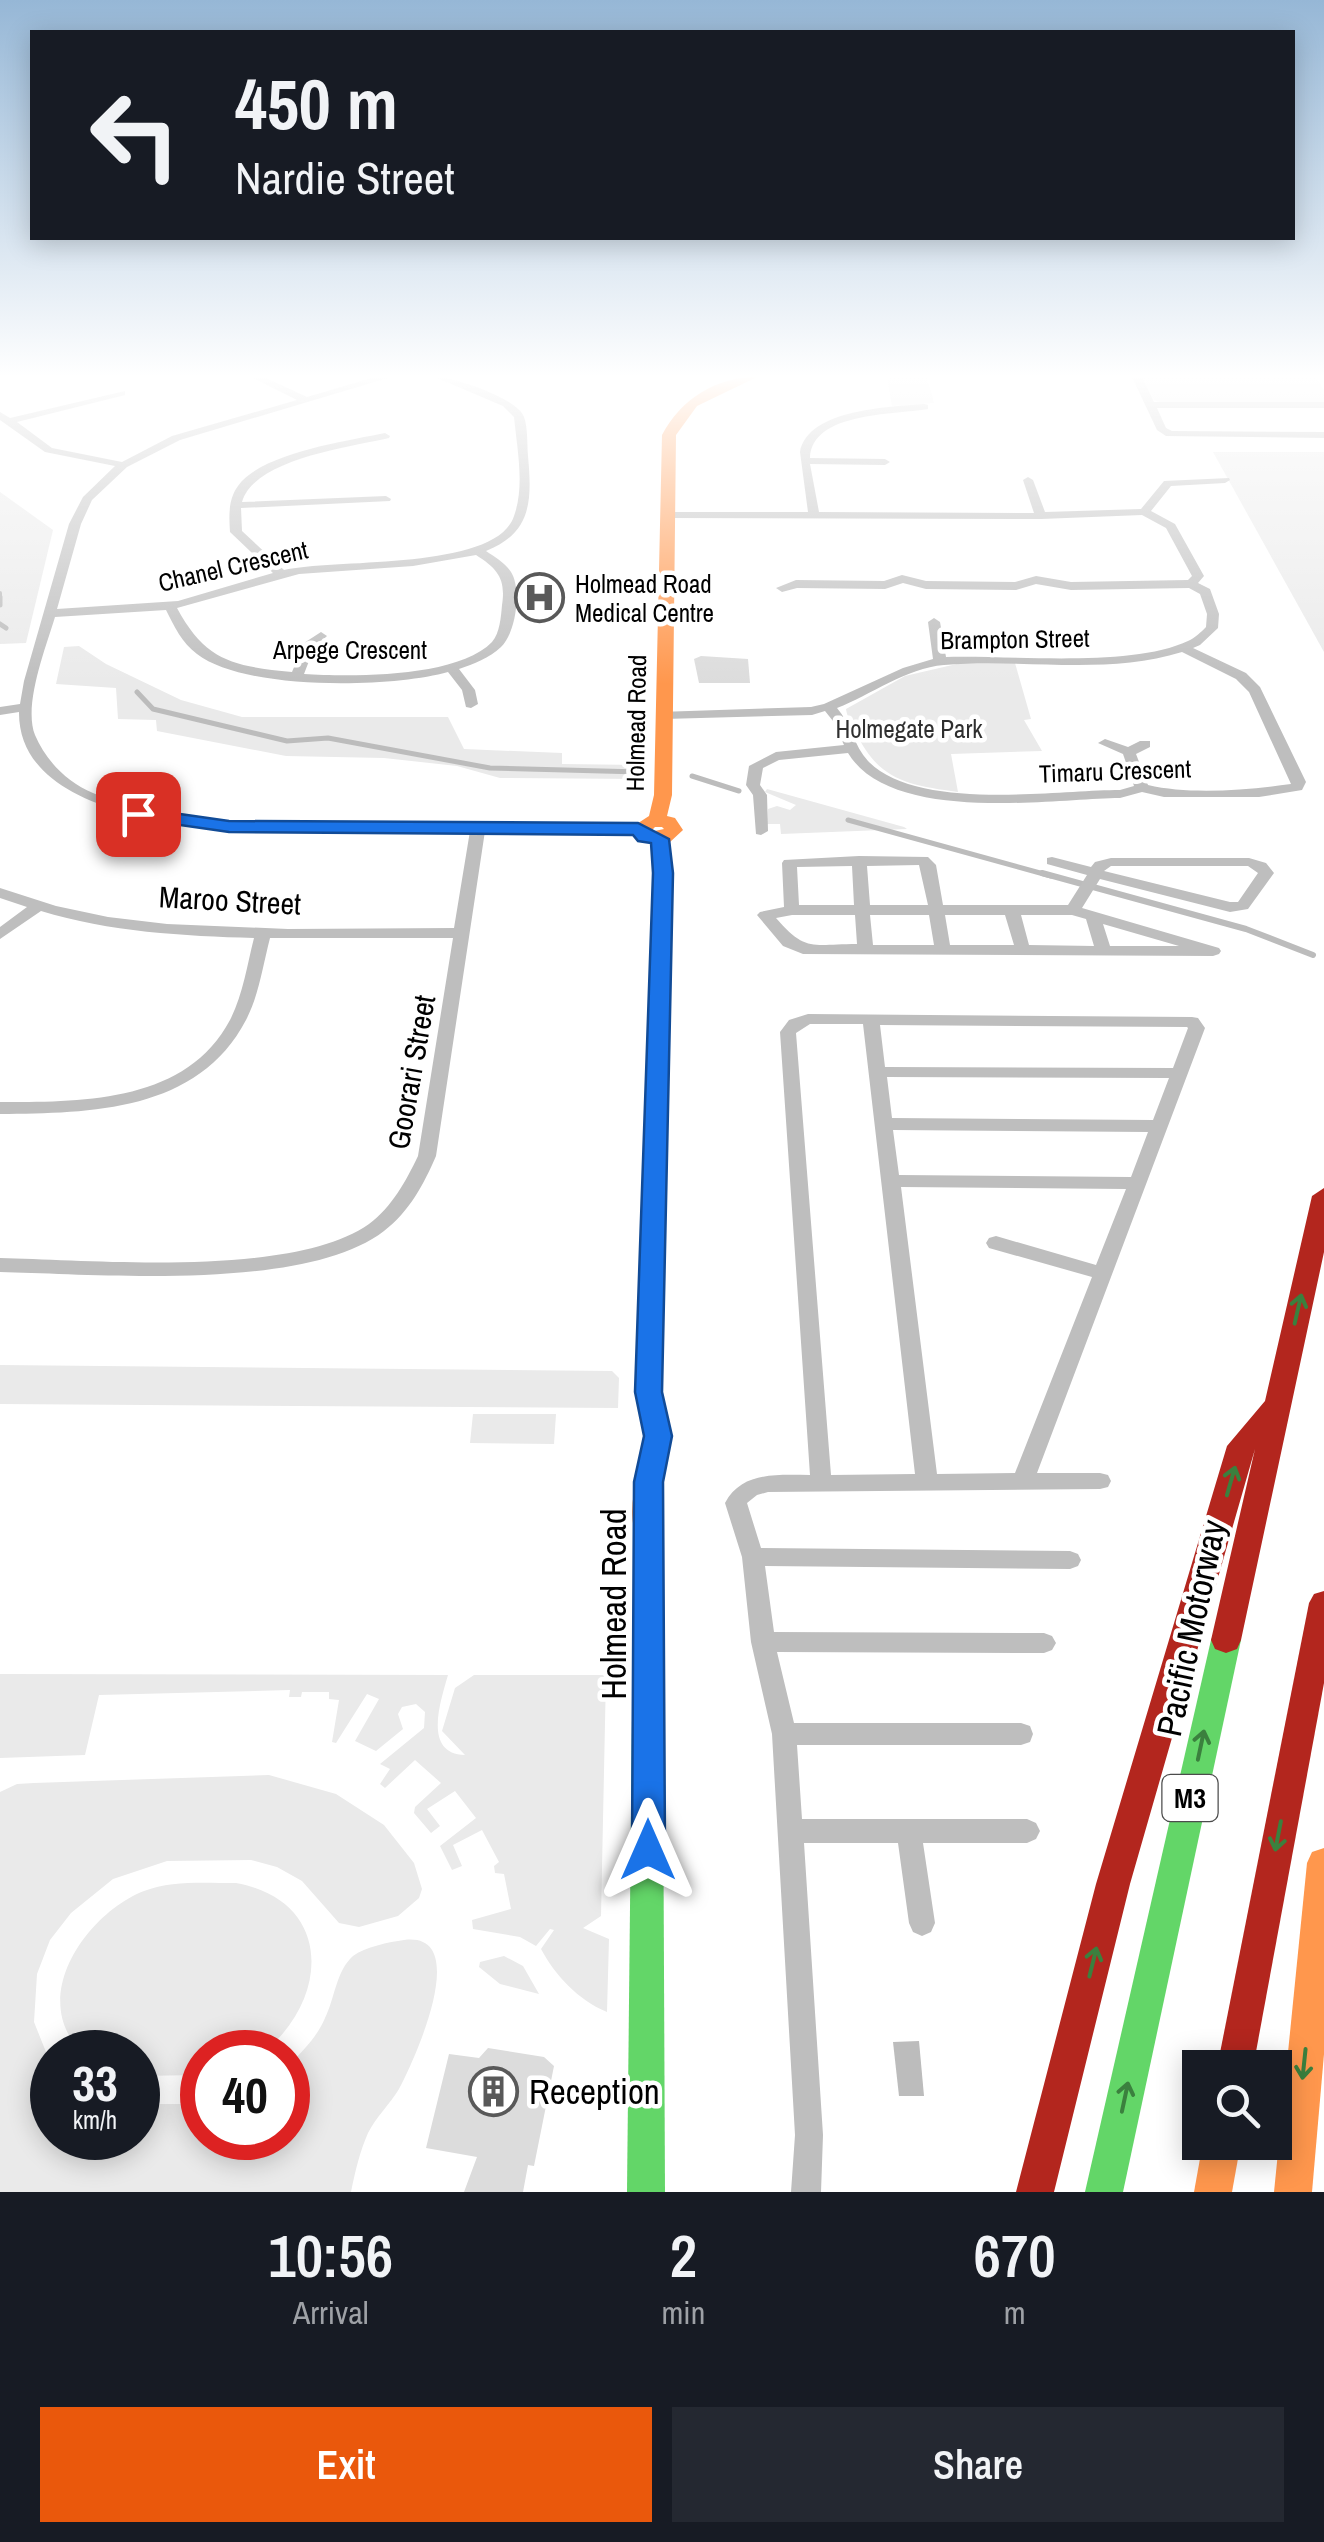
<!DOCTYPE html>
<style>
:root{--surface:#171b24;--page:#242831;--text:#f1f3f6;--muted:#9ea1a6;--accent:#ea580c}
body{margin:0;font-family:"Archivo Narrow",sans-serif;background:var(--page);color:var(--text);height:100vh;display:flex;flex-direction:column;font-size:38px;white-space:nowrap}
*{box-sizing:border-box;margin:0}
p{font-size:32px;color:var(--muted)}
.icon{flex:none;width:55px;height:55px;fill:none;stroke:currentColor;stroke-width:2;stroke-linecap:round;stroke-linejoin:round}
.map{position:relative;height:2192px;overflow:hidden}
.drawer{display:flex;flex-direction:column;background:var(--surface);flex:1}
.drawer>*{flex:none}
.banner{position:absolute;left:30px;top:30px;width:1265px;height:210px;border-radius:0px;box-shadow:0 5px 25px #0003;background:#171b24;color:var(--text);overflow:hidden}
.fabs{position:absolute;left:1182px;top:2050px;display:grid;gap:20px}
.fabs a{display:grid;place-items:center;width:110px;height:110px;border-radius:0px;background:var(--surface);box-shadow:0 5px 25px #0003;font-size:50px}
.speed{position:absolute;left:30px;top:2030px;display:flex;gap:20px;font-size:50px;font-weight:700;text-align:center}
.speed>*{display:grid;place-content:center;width:130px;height:130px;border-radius:50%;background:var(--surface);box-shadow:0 5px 25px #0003;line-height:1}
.speed small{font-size:25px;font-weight:400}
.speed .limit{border:15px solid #d22;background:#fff;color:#111}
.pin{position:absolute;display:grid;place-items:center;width:85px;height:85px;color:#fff;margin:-42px;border-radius:20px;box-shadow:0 5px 15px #0006}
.me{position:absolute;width:110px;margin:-55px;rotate:0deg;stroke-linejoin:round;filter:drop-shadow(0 0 8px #0008)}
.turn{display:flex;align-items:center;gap:35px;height:210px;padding:0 40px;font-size:45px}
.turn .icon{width:130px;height:130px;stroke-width:2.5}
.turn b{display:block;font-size:70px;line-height:85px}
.eta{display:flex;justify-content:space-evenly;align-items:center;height:170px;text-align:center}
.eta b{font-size:60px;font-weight:600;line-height:70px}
.action{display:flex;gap:20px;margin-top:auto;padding:20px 40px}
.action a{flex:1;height:115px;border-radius:0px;background:var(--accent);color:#fff;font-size:40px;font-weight:600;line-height:115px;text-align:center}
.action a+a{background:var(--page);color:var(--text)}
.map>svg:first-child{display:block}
.green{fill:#eaeaea}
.water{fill:#bcbcbc}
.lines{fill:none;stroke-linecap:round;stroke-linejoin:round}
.stream-far2{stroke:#bcbcbc;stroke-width:4}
.stream-far1{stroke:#bcbcbc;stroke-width:5}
.stream{stroke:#bcbcbc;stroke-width:6}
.building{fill:#dcdcdc}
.street{fill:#bebebe;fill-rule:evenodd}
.fast{fill:#63d668;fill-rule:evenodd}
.slow{fill:#ff974d;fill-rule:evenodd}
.jam{fill:#b3261e;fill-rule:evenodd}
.oneway{stroke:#3b803e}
.route{fill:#1a73e8;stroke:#114b97;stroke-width:2.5}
.labels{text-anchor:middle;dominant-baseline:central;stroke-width:9;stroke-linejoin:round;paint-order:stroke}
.far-street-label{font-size:25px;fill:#000;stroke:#fff}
.far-poi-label{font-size:25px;fill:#000;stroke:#fff;text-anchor:start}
.far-park-label{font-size:25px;fill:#2f2f2f;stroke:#fff}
.shield{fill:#fff;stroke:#4c4c4c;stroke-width:2.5}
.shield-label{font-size:28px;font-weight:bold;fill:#000}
.street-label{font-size:30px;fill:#000;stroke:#fff}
.near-street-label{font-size:35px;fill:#000;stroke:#fff}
.near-poi-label{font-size:35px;fill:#000;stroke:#fff;text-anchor:start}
</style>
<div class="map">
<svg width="1324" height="2192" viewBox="0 0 1324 2192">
<rect width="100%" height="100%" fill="#fff"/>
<g class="green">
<polygon points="887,377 927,377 934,403 892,406"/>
<polygon points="1141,377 1315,377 1324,390 1324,403 1159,402 1154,400"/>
<polygon points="1213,452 1324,452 1324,652"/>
<polygon points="0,492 53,530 26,643 0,644"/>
<polygon points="79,646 106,664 181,700 242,717 448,717 464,749 562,753 562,764 640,765 640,779 500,778 457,766 384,758 286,756 157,731 156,720 118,719 116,688 56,684 64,647"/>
<path d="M961 663H1015L1031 719 1024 720 1042 751 951 754 958 792C907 785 877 780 855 730 851 722 847 717 846 709L905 676Z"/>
<polygon points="767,789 904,827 907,829 781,834 780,824 767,824 768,809 777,806 790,810 796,805 765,792"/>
<polygon points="0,1365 612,1371 619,1378 618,1408 0,1404"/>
<polygon points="473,1414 556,1414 554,1444 470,1443"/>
<path d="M0 1674 448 1675C441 1700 422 1754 465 1755L442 1731 455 1688 474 1675H606L601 1916 583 1928 609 1939 607 2012C578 2000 555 1975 541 1949L554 1930 550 1929 536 1946 520 1937 473 1929 472 1920 511 1909 504 1874 495 1873 494 1866 499 1862 482 1830 453 1845 462 1866 452 1870 440 1846 476 1818 455 1791 427 1809 440 1826 431 1833 414 1813 415 1807 441 1783 415 1760 385 1788 380 1784 390 1769 380 1764 424 1728 425 1712 416 1704 402 1707 398 1714 403 1729 376 1751 355 1741 379 1699 367 1694 336 1743 332 1742 339 1700 329 1699V1692H302L301 1697H289L290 1690 99 1695 85 1755 0 1758Z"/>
<path d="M269 1775 336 1794 384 1825 414 1863 422 1889 419 1898 398 1916 359 1927 339 1923 302 1881 277 1867 251 1860 167 1861 113 1879 71 1913 50 1940 37 1974 34 2022 52 2067V2138H138V2104H202V2138H288V2066C302 2052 317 2037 325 2018 335 1998 336 1971 353 1956 365 1947 389 1942 404 1940 474 1931 413 2063 399 2089 390 2104 376 2117 368 2133 360 2151 355 2172 351 2192H0V1792L17 1784 34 1783Z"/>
<path d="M236 1883C333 1901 330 1998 264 2052H202L200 2075 138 2076V2052H82C27 1998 87 1913 144 1891 172 1880 206 1883 236 1883Z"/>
<polygon points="504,1956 523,1966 539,1994 500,1984 479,1967 480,1962"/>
</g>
<polygon class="water" points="919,2041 924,2096 899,2096 893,2042"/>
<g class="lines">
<polyline class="stream-far2" points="0,593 0,599"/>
<g class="stream-far1">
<polyline points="0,597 0,605"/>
<polyline points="0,624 6,628"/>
<polyline points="137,692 153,709 287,741 328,738 490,768 640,772"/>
<polyline points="692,776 739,791"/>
<polyline points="848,820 1051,876"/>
</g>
<polyline class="stream" points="1042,873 1246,929 1313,955"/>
</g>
<g class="building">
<polygon points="532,582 543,582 551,594 549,613 527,612"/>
<polygon points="701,656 748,659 750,683 699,683 694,659"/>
<polygon points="488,2048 544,2057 554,2066 534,2166 528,2165 523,2192 464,2192 477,2157 426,2148 449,2054 479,2058"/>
</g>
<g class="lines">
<g class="street">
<path d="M251 377H264L307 397 375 377H391L180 440 127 467 92 500 81 524 57 609 178 601 273 573 230 532C229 517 228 499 238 486 261 453 347 441 385 433L390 436 389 438C350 447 254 459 242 502L386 496 391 499 390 501 241 508 242 531 284 570C335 558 496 571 514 516 525 486 517 448 514 417L503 406 435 377C454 377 517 398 524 417 528 428 527 444 528 456 532 500 532 533 486 551 495 557 505 563 511 572 522 589 516 633 501 647 489 658 474 664 459 669L475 690 478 704 471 708 466 707 462 690 448 672C391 688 245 691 197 654 182 643 174 626 166 610L55 617C46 647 23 705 35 735 46 761 67 782 93 793 178 830 280 823 371 823 449 822 528 822 606 824L638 825 645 829 638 833 485 831 436 1156C424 1184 409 1212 384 1231 305 1292 98 1274 0 1272V1258C95 1260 292 1278 369 1224 392 1207 406 1181 418 1156L453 938H270C263 965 259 995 246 1020 198 1112 91 1113 0 1114V1102C82 1102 186 1103 230 1020 243 995 247 965 254 938 184 936 109 932 41 911L0 939V927L27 907 0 898V888L56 906 108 917 167 924 288 929 454 928 470 831C373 831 18 861 19 712L0 715V707L20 704 24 681 69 524 83 497 115 466 45 452 0 420V412L10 418 125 391V395L17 422 52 448 122 462 172 436 297 400ZM476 555C498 569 506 579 502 605 501 616 500 633 492 642 457 678 351 677 304 674L314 648 327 636 321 632 304 643 292 672C234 666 206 662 177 608L299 574 413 566Z"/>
<polygon points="1132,377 1142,377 1154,402 1324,402 1324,408 1157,408 1166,428 1172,431 1324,432 1324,438 1166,436 1157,430"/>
<path d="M924 404 928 405V409C893 415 812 412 810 458L885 459 890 462 885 465 810 464 819 512 1034 513 1023 480 1028 477 1033 480 1045 512 1141 509 1164 481 1229 478 1230 480 1225 483 1171 486 1151 511 1175 524 1204 576 1198 583 1210 589 1219 614 1218 628 1200 645 1193 648 1246 673 1260 687 1306 782 1302 790 1259 797H1164L1142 792 1120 798C1049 799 891 824 848 753L779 760 763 768 760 785 767 795 768 831 761 835 756 834 753 795 746 785 749 766 776 752 844 745 833 721 825 711 812 715 664 719 657 715 659 712 811 707 824 704 903 668 933 659 928 622 934 618 940 622 946 657C1011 655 1131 668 1188 641 1195 638 1201 632 1206 627L1207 614 1200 594 1189 588 1071 590 1036 584 1016 590 926 589 903 583 885 589 797 588 782 592 776 588 796 580 884 581 902 575 926 581 1015 582 1036 576 1071 582 1188 580 1192 576 1166 528 1142 515 1041 519 667 518 661 515 667 512H808L800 452C808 409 889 407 924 404ZM1182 652 1236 679 1249 692 1291 784C1248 790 1190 795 1148 785L1136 754 1150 747V741H1140L1128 747 1105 739 1098 743 1123 754 1134 786 1120 790C1055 790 917 812 868 761 854 746 851 724 837 708 871 695 906 668 944 665 1022 658 1105 676 1182 652Z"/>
<path d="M859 856 928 857 936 865 943 905H1068L1087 875 1047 864V858L1052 857 1091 867 1095 862 1111 858H1249L1266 863 1274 873 1248 909 1230 912 1100 879 1082 908 1219 948 1221 951 1219 954 1213 956 803 954 783 946 757 915 760 912 784 907 782 863 784 860ZM919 865 928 905H870L867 866ZM852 866 854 905H799L797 867ZM1111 866H1248L1258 873 1238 902H1230L1104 871ZM792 915H855L857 944C813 944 806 953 776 918ZM870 915H929L934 945H873ZM945 915H1005L1014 945H950ZM1021 915H1072L1086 919 1094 946 1029 945ZM1103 924 1179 946H1110Z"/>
<path d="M808 1014 1192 1017 1198 1018 1205 1028 1037 1473H1100L1108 1475 1111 1481 1108 1487 1100 1489 768 1492 757 1495 747 1503 761 1548 1070 1551 1078 1554 1081 1560 1078 1566 1070 1569 765 1566 774 1632 1044 1633 1052 1636 1056 1643 1052 1650 1044 1653 777 1652 794 1723H1021L1030 1726 1033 1734 1030 1742 1021 1745H797L802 1819H1027L1036 1823 1040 1831 1036 1839 1027 1843H923L935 1923 931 1932 922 1936 913 1932 909 1923 898 1843H804L823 2135 821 2192H791L795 2135 772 1734 751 1642 742 1557 725 1503C742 1471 777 1475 810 1475L780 1032 789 1020ZM810 1024H863L915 1474 831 1475 796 1033ZM880 1025 1187 1027 1188 1028 1173 1068 885 1067ZM887 1077 1169 1078 1153 1120 892 1118ZM893 1130 1148 1132 1131 1177 899 1175ZM901 1187 1126 1189 1096 1265 996 1236 989 1238 986 1243 989 1248 1092 1277 1015 1473 937 1474Z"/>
</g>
<g class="fast">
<polygon points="648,1519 658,1522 662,1530 665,2192 627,2192 634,1530 638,1522"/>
<polygon points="1226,1627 1237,1631 1241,1640 1123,2192 1085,2192 1211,1640 1215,1631"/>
</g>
<g class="slow">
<path d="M757 377 697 406 676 435 672 795 667 816 675 818 683 830 670 842 673 873 662 1393 672 1436 662 1483V1530L658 1538 648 1541 638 1538C621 1505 646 1467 644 1433 643 1420 638 1406 636 1393L653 873 651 843 637 841 629 829 649 816 654 795 662 435C681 399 716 377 757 377ZM655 827H662L664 829 650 832Z"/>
<polygon points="1324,1848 1324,2054 1312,2192 1274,2192 1307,1863 1312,1852"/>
<polygon points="1203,2142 1241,2142 1232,2192 1194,2192"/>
</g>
<g class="jam">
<polygon points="1324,1188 1324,1252 1241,1640 1237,1649 1226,1653 1215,1649 1211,1640 1255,1449 1130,1884 1054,2192 1016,2192 1096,1884 1227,1446 1265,1401 1312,1196"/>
<polygon points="1324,1591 1324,1683 1253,2068 1217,2068 1309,1603 1314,1594"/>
</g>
</g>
<defs><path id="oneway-shaft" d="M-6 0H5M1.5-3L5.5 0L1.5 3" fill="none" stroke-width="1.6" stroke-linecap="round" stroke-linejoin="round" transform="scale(2.5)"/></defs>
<g class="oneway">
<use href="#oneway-shaft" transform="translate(1298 1309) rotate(-77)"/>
<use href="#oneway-shaft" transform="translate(1231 1481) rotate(-74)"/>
<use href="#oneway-shaft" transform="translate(1201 1745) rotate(-78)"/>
<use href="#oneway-shaft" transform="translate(1278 1836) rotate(101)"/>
<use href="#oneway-shaft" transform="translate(1093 1962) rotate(-76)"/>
<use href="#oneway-shaft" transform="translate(1304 2064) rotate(96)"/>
<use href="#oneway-shaft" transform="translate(1125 2097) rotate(-78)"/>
</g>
<linearGradient id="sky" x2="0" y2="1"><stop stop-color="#96b7d6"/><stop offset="0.55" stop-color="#fff"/><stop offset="1" stop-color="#fff" stop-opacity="0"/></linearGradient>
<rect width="1324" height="684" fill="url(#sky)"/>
<polygon class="route" points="138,808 229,821 638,823 669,839 673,873 662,1392 672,1436 663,1482 665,1850 660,1861 648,1866 637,1861 632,1850 634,1482 644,1436 635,1392 653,873 651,843 638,841 633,835 229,832 131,818 131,810"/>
<defs>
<symbol id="hospital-ring" viewBox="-11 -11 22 22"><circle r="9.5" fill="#fff" stroke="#595959" stroke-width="1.5"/><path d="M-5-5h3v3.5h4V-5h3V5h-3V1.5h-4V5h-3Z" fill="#595959"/></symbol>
<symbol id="building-ring" viewBox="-11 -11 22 22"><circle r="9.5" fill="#fff" stroke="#595959" stroke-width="1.5"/><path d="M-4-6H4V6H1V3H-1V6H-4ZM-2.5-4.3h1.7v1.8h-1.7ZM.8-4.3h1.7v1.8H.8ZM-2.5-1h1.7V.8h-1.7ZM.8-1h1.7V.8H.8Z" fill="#595959"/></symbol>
</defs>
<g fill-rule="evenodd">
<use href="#hospital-ring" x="512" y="570" width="55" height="55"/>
<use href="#building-ring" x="466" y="2064" width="55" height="55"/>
</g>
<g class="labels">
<g class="far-street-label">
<text transform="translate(233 566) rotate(-13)">Chanel Crescent</text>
<text transform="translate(1015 639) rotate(-1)">Brampton Street</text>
<text x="350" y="650">Arpege Crescent</text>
<text transform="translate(636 723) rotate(-89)">Holmead Road</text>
<text transform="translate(1115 771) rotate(-2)">Timaru Crescent</text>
</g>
<g class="far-poi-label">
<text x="575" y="584">Holmead Road<tspan x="575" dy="29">Medical Centre</tspan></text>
</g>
<g class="far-park-label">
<text x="909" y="729">Holmegate Park</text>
</g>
<rect class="shield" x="1162.5" y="1775" width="55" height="46" rx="8"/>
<g class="shield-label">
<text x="1190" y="1798">M3</text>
</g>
<g class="street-label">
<text transform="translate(230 900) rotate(3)">Maroo Street</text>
<text transform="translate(411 1072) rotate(-80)">Goorari Street</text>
</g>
<g class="near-street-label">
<text transform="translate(613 1604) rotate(-90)">Holmead Road</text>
<text transform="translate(1191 1628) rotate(-78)">Pacific Motorway</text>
</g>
<g class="near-poi-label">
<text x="529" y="2091">Reception</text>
</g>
</g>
</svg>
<div class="fabs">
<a><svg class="icon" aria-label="search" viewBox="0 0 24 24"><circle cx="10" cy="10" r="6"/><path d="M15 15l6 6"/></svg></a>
</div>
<div class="speed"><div>33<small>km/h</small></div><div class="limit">40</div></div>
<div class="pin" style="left:138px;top:814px;background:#d93025"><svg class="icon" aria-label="arrive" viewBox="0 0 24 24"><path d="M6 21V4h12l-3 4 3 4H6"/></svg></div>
<svg class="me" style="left:648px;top:1850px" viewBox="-20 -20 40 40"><path d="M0-17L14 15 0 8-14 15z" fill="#1a73e8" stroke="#fff" stroke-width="4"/></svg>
<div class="banner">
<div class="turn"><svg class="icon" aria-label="left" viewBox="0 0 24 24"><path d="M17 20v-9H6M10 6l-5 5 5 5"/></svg><div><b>450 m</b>Nardie Street</div></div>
</div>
</div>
<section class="drawer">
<div class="eta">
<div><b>10:56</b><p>Arrival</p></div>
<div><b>2</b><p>min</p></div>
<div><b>670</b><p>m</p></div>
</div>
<div class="action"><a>Exit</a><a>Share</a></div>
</section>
